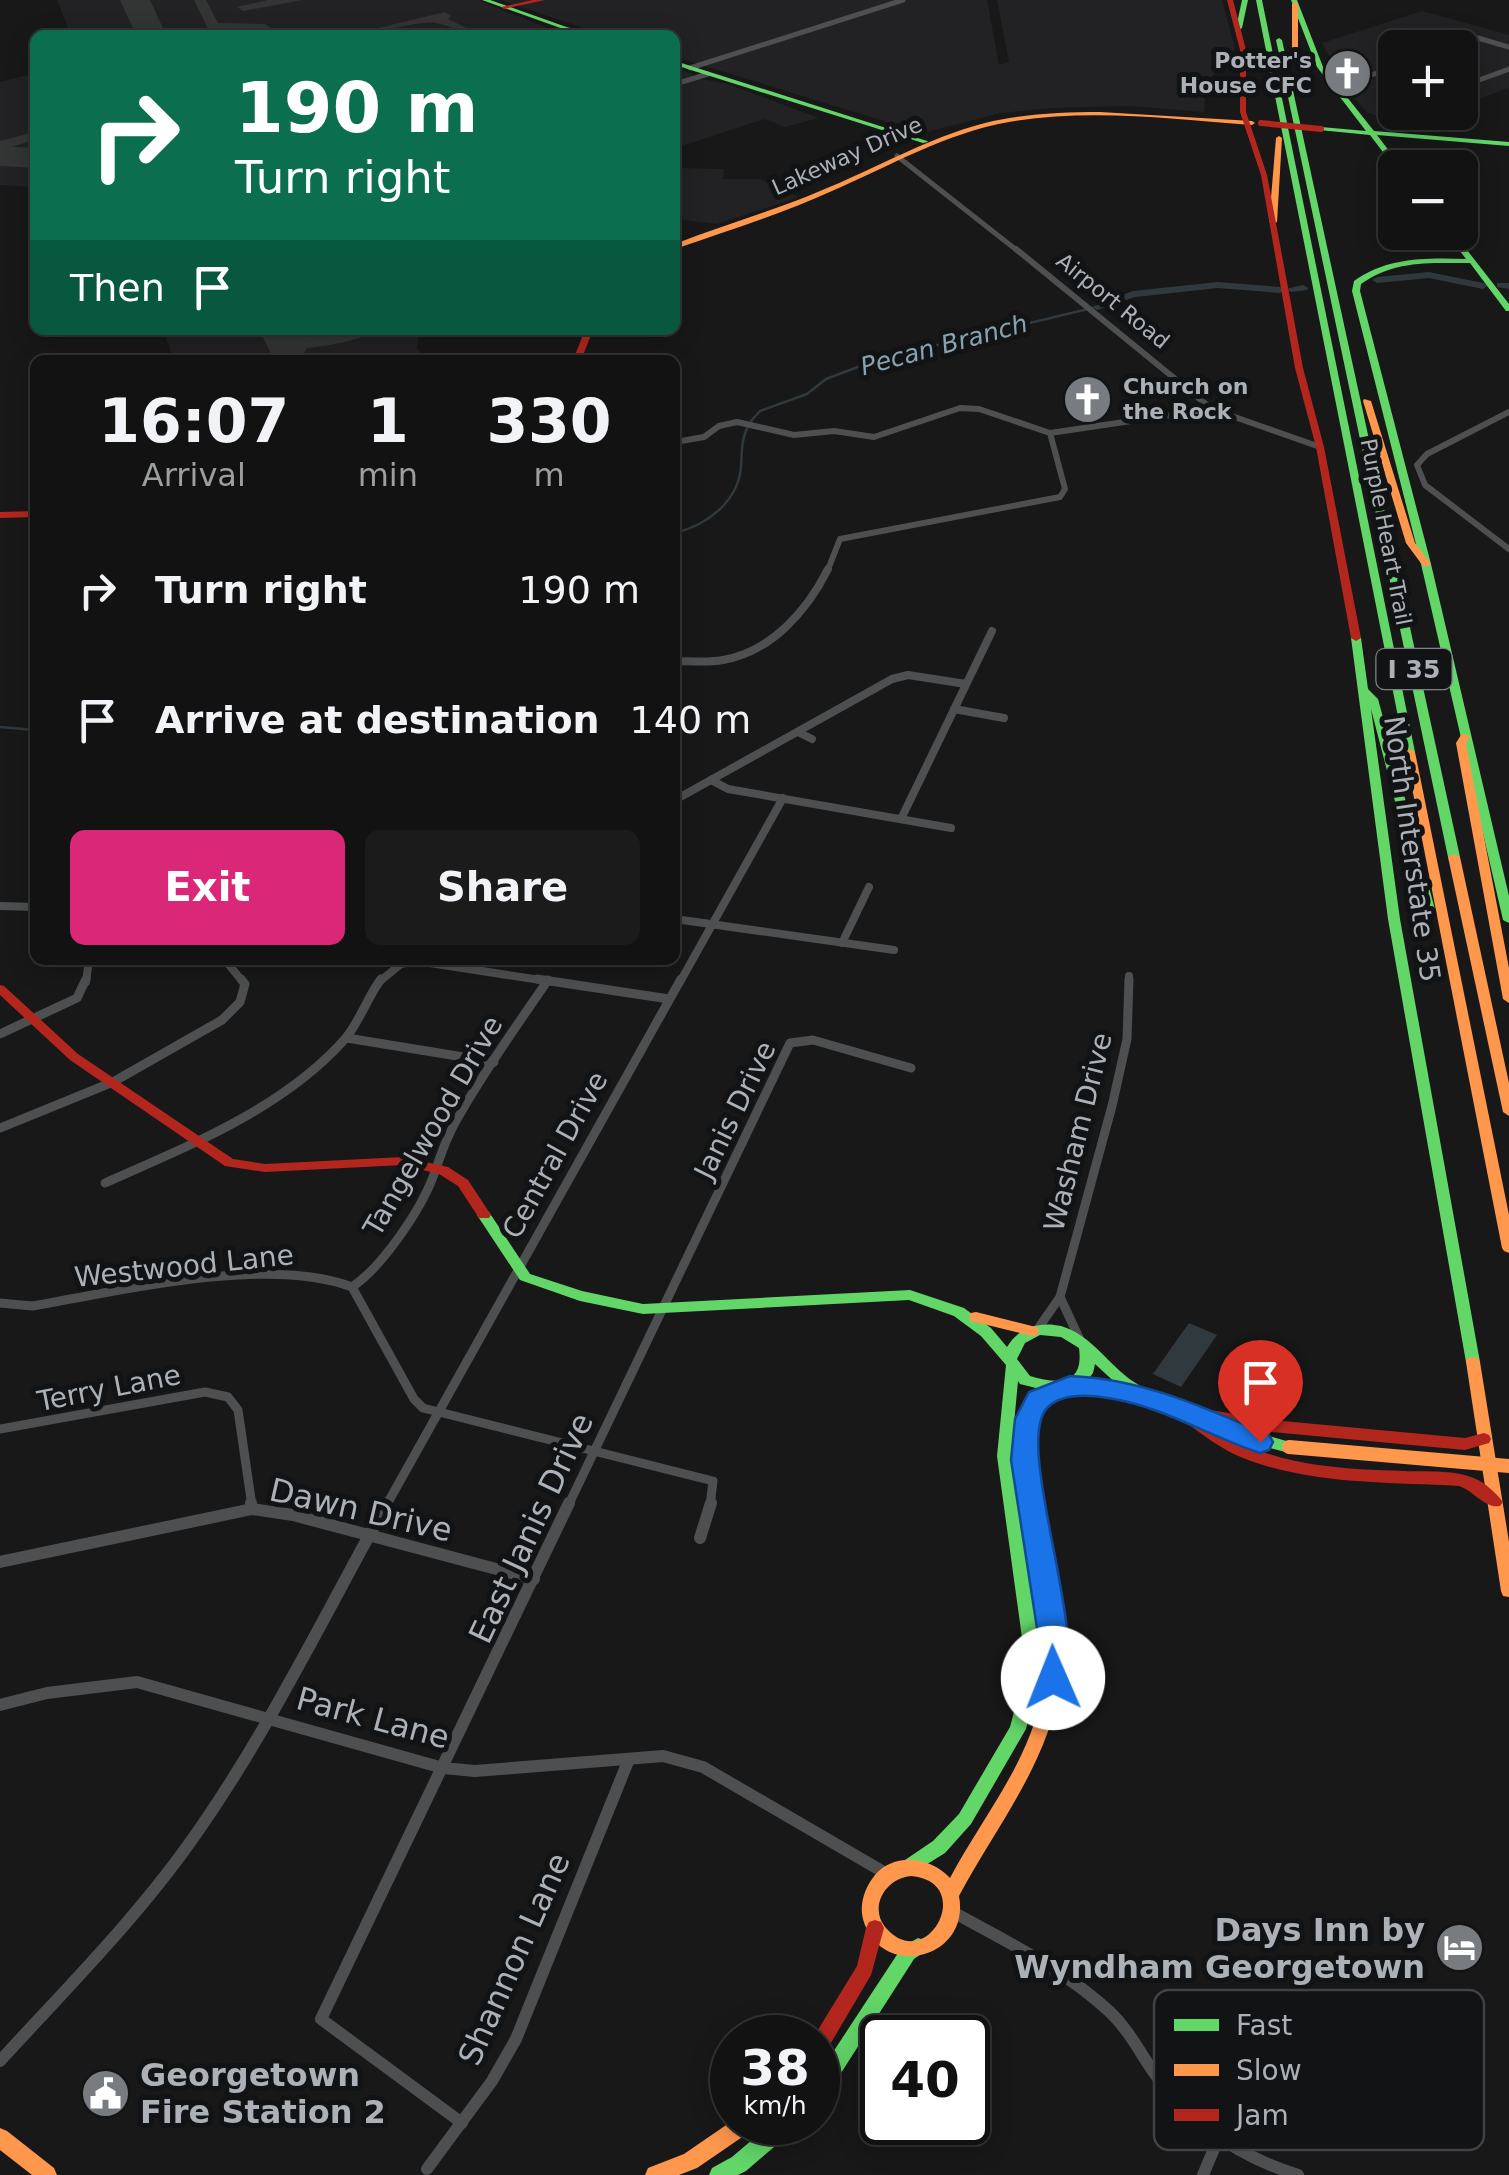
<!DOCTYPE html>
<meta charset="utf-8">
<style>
:root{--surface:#121212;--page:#1b1b1b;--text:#f1f3f6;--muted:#9c9e9f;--line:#313232;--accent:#db2777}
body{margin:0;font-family:"DejaVu Sans",sans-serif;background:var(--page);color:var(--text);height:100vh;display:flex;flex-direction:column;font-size:38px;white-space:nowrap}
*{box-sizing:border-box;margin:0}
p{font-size:32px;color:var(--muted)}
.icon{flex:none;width:55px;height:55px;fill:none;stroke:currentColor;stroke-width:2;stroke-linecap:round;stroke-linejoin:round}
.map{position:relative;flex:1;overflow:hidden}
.panel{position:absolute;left:30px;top:355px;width:650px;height:610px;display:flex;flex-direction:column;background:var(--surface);border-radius:15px;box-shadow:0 5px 25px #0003,0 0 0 2px var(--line)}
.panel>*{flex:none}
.banner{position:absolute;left:30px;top:30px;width:650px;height:305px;border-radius:15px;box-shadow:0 5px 25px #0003,0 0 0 2px var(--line);background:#0b6e4f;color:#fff;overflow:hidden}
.buttons{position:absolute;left:1378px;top:30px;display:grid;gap:20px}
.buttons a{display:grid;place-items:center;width:100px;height:100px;border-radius:15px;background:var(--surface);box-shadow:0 5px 25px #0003,0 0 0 2px var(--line);font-size:50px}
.speed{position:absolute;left:710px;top:2015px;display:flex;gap:20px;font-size:50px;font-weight:700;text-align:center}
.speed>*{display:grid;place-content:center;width:130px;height:130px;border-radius:50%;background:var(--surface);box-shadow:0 5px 25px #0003,0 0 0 2px var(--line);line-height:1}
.speed small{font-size:25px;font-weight:400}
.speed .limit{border:5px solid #111;border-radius:15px;background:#fff;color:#111}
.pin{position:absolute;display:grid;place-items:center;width:85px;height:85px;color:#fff;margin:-102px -42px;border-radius:50% 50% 50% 0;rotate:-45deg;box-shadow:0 0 10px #0007}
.pin .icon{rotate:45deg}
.me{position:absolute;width:110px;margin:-55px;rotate:359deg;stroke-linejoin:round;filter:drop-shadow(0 0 8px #0008)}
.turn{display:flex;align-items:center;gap:35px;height:210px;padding:0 40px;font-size:45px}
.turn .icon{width:130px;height:130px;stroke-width:2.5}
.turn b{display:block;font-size:70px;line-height:85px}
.then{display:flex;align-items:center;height:95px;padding:0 40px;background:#0003;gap:20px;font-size:38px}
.eta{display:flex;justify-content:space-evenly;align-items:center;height:170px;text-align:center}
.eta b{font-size:60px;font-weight:600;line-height:70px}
.primary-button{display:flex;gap:20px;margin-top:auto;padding:20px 40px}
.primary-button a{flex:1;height:115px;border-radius:15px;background:var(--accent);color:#fff;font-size:40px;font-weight:600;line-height:115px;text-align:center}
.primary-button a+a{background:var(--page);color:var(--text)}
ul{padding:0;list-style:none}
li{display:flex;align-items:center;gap:30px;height:130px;padding:0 40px}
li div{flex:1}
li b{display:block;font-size:38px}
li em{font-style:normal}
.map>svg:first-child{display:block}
.built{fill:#222224}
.water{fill:#30393d}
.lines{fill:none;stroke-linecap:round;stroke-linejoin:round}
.stream{stroke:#30393d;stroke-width:2.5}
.river{fill:#30393d;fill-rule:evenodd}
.taxiway{fill:#333434;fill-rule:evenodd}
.runway{fill:#333434;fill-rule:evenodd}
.street-far4{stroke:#4d4f51;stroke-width:5}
.street-far3{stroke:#4d4f51;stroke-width:6}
.street-far2{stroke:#4d4f51;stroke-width:8}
.street-far1{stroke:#4d4f51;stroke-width:9}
.street{stroke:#4d4f51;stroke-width:12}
.fast{fill:#63d668;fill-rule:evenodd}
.slow{fill:#ff974d;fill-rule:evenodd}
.jam{fill:#b3261e;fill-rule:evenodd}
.slow-bridge{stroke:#ff974d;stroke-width:14}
.jam-bridge{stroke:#b3261e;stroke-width:6}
.route{fill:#1a73e8;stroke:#114b97;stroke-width:2.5}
.labels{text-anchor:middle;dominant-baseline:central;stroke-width:10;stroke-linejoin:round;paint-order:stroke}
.far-poi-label{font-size:22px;font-weight:bold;fill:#abb1b7;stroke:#121314;text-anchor:end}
.far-street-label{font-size:22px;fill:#abb1b7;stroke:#121314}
.far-water-label{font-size:25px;font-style:italic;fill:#86a3af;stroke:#121314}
.shield{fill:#121314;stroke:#7d8286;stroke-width:2.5}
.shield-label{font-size:25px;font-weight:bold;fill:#abb1b7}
.street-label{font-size:28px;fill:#abb1b7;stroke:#121314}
.near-street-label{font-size:32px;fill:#abb1b7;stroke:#121314}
.near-poi-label{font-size:32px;font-weight:bold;fill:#abb1b7;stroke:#121314;text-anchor:end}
.key{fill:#121314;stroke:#404245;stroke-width:2.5}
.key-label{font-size:28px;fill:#abb1b7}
</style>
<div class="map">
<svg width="1509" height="2175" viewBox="0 0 1509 2175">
<rect width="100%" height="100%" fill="#181818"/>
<g class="built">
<polygon points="57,0 478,0 550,29 547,35 71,35"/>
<polygon points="501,0 987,0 999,65 1009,62 997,0 1222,0 1235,48 1206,84 1204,112 1128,106 1053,108 1001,113 923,133 675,57 675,35 604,35"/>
<polygon points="1422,11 1509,35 1509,88 1460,106 1460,48 1395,48 1395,112 1442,113 1407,125 1368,113 1330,72 1336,69 1322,43"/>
<polygon points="675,68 693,74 692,77 728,84 819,118 785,127 765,119 675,148"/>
<polygon points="35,73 35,187 0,185 0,82"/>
<polygon points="675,168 724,169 723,179 760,179 799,197 717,224 675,219"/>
<polygon points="163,330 420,330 417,348 428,360 174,360"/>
</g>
<polygon class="water" points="1189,1323 1217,1335 1181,1387 1153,1374"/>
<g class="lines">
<g class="stream">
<polyline points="751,421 760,411 807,394 826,379 879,359 1088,309"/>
<path d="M675 533C707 525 738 502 741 467 742 452 741 440 748 426"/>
<polyline points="0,727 35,730"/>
</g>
<g class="river">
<polygon points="1429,272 1483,283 1488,286 1483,289 1429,278 1377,283 1372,280 1377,277"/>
<polygon points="1218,282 1280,287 1285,290 1280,293 1218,288 1135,297 1097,310 1092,307 1133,291"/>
<polygon points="1497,283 1509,283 1509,289 1497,287"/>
<polygon points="1303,285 1308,288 1307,290 1291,292 1286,289"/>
</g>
<g class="taxiway">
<polygon points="194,0 206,0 218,23 265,24 271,28 265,32 221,31 223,35 211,35"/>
<polygon points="268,0 302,0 243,11 237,7"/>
<path d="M445 12 451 16 448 19 481 35C463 35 453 26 436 23 418 20 373 35 349 35Z"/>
<polygon points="35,132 35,140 0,150 0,141"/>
<path d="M349 330H376C361 342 291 355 276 344L285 339Z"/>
</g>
<g class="runway">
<polygon points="120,0 150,0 166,35 136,35"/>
<polygon points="0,146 35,148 35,168 0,166"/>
<polygon points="259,330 299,330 307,348 301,357 288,360 273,357"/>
</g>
<g class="street-far4">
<polyline points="551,35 569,30"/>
<polyline points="1451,48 1478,38 1509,47"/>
<polyline points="690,68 903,0"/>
<polyline points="675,84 708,74"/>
<polyline points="1335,87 1395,67"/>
<polyline points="1460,87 1509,69"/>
<polyline points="1383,113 1395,110"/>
<polyline points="897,156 1019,252"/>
</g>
<g class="street-far3">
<polyline points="1016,249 1212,409 1320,447"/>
<polyline points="1509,412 1427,454 1417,465 1425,485 1509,549"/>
<polyline points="675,442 704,437 719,426 737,422 794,435 834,431 874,437 960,408 979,409 1050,433 1212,409"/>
<polyline points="827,572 840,539 1060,497 1065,489 1050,433"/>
</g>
<g class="street-far2">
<path d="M675 661C691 661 707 663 723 660 771 652 807 611 828 569"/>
<polyline points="954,709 1004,718"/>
<polyline points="798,732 812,739"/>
<polyline points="711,780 728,789 951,828"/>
<polyline points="675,800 892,679 908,675 966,684"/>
<polyline points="901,819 992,631"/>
<polyline points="0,906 35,907"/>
<polyline points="675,919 894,950"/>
<polyline points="842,943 869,887"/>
<polyline points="225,960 243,982"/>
<polyline points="86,982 89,960"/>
<polyline points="379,982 401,964 417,961 553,982"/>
<polyline points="680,982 783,798"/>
<polyline points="1129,982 1129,976"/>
</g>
<g class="street-far1">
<polyline points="537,979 669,999"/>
<polyline points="0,1034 77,998 86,979"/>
<polyline points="347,1038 494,1062"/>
<polyline points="0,1128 113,1082 222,1020 240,1002 245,984 241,979"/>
<path d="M105 1183C188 1146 283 1109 345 1039 360 1021 367 998 381 979"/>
<path d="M352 1287C382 1267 420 1211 433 1177 441 1155 447 1135 460 1114 486 1068 518 1024 548 980"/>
<polyline points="1060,1297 1080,1340"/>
<path d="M0 1303 32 1306C120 1291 268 1255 352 1287L414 1399 423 1408 713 1481 710 1506"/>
<polyline points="1037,1330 1060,1297 1112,1106 1127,1039 1129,979"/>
<polyline points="0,1429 205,1392 228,1397 238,1410 252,1506"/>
<polyline points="386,1506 681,979"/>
<polyline points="568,1506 790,1043 813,1040 911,1068"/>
</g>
<g class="street">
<polyline points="251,1503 252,1509"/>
<polyline points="700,1538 711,1503"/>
<polyline points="0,1562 252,1509 293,1515 534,1579"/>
<polyline points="0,1705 47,1693 137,1682 443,1768 475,1771 663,1756 703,1767 887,1874"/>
<path d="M953 1912C1007 1942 1064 1969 1110 2012 1129 2030 1140 2053 1155 2074 1191 2124 1240 2157 1298 2175"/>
<path d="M0 2061C65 1990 135 1920 191 1841 266 1736 324 1616 387 1503"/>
<polyline points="462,2123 321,2019 569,1503"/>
<polyline points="427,2169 492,2081 516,2039 629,1759"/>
<polyline points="1203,2175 1218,2139"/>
</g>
<g class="fast">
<polygon points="482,0 490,0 589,35 580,35"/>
<polygon points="1242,0 1248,0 1242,28 1239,30 1236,28"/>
<polygon points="1256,0 1262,0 1415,752 1410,755 1405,752"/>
<polygon points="1291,0 1297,0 1323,67 1374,131 1509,142 1509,146 1377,135 1402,168 1395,168 1370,135 1319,130 1321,127 1366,131 1317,67"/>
<polygon points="1279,38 1282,40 1460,857 1454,860 1448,857 1276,40"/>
<polygon points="675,61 927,141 928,142 923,143 675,65"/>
<path d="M1446 232H1453L1509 304V311H1506L1470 263C1430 263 1394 260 1361 284L1360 291 1431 564 1509 896V923L1503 920 1421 564 1352 291 1354 281C1388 257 1426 258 1466 259Z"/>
<polygon points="1356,635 1361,638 1368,689 1378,699 1436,913 1430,916 1424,913 1371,709 1400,919 1480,1362 1478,1366 1468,1366 1466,1362 1388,919 1351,638"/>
<path d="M484 1210 489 1212 530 1274 582 1291 643 1304 910 1290 964 1308 991 1328 1007 1347C1018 1328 1039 1321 1061 1326 1092 1335 1108 1365 1134 1382 1183 1414 1239 1427 1294 1443L1296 1447 1294 1451 1289 1453 1247 1442 1201 1427 1142 1400 1068 1390 1048 1391 1020 1384 1018 1381 1011 1456 1039 1645 1038 1682 1026 1729 971 1824 945 1853 908 1876 902 1874 899 1868 902 1862 933 1841 959 1814 1010 1727 1022 1682 1023 1645 997 1456 1006 1365 981 1336 954 1316 909 1300 643 1314 580 1301 520 1280 477 1215 479 1212ZM1040 1335 1061 1337 1079 1348C1084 1386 1058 1384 1030 1376L1017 1359 1025 1343ZM1095 1364 1120 1387 1086 1382 1093 1373Z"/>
<polygon points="918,1938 924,1940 927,1946 924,1952 914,1959 825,2098 818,2100 818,2075 902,1947"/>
<polygon points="773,2122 797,2122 795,2129 746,2171 738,2175 709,2175 712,2168 732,2157"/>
</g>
<g class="slow">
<polygon points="1295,2 1298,4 1298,57 1286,69 1283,67 1292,57 1292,4"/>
<path d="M1100 112 1252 121 1255 123 1252 125C1172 119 1089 108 1009 122 946 133 890 166 832 191 781 214 727 231 675 249V244C723 225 773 211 820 191 875 169 927 138 985 123 1022 114 1061 112 1100 112Z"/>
<polygon points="1279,136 1282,138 1277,222 1273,224 1269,222 1276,138"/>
<polygon points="1364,399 1371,401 1415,543 1431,564 1429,566 1423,566 1406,543 1363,401"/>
<polygon points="1465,734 1470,737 1466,743 1509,968 1509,1003 1503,999 1456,743 1461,735"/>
<polygon points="1410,749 1415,752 1509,1215 1509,1253 1504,1251 1502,1248 1405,752"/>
<polygon points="1454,854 1460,857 1509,1083 1509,1116 1503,1112 1448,857"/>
<polygon points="976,1312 1032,1326 1037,1327 1039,1331 1037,1335 1032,1336 971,1321 969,1317 971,1313"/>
<polygon points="1473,1357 1478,1358 1480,1362 1509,1542 1509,1597 1503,1596 1501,1591 1466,1362 1468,1358"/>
<path d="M1058 1383 1063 1384 1065 1388 1039 1411C1034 1447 1034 1481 1040 1517 1050 1572 1067 1628 1060 1683 1049 1763 995 1828 959 1896 971 1960 880 1981 863 1919 859 1904 865 1887 875 1875 895 1852 930 1857 950 1878 984 1814 1037 1753 1044 1678 1051 1603 1021 1532 1020 1457 1020 1440 1021 1420 1027 1404L1053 1384ZM911 1876C977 1882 927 1975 886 1928 868 1907 886 1878 911 1876Z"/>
<polygon points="732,2121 732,2122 756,2122 754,2129 697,2168 679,2175 645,2175 648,2168 684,2154"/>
<polygon points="0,2128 7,2131 54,2168 57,2175 32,2175 0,2150"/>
</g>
<g class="jam">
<polygon points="533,0 545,0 504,9 501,7"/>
<polygon points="1227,0 1233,0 1246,50 1246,112 1267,175 1303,368 1324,447 1361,638 1356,641 1351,638 1316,447 1295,368 1261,175 1240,112 1240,50"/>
<polygon points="585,330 593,330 581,360 573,360"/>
<polygon points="35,511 35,517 0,518 0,512"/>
<polygon points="0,985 4,986 78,1054 233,1159 265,1164 403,1157 448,1167 468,1180 491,1215 489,1218 479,1218 458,1186 439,1174 403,1165 265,1172 225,1166 70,1060 0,995"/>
<path d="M1204 1409 1272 1420 1465 1438 1484 1433 1489 1435 1491 1439 1489 1443 1465 1450 1272 1432 1204 1421C1238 1446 1276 1459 1318 1465 1347 1469 1375 1470 1404 1471 1427 1472 1459 1469 1480 1481 1488 1486 1497 1494 1503 1502L1500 1506C1485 1509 1474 1491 1459 1486 1388 1482 1311 1485 1243 1458 1221 1449 1203 1435 1184 1421L1182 1417 1184 1413 1189 1411 1197 1415 1199 1411Z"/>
<polygon points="875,1920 881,1922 884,1928 871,1975 825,2053 818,2056 818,2038 813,2038 857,1966 866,1928 869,1922"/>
</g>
<polyline class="slow-bridge" points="1289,1447 1509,1466"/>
<polyline class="jam-bridge" points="1261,123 1321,129"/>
</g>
<path class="route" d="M1070 1376C1143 1379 1203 1407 1269 1435L1273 1442 1269 1450 1260 1453C1208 1436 1162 1406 1108 1398 1090 1395 1062 1393 1048 1407 1012 1441 1089 1634 1063 1687L1053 1691 1042 1687 1038 1678 1037 1628 1011 1460 1015 1419 1029 1392Z"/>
<defs>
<symbol id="church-disc" viewBox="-11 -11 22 22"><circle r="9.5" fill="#787b7f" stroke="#121314"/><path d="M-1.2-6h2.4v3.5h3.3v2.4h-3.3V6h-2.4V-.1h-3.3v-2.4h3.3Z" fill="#fff"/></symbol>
<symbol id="hotel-disc" viewBox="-11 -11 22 22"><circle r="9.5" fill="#787b7f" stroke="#121314"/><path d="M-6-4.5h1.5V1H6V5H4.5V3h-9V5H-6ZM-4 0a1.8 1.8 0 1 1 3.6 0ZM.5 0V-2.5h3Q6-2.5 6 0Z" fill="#fff"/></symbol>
<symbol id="civic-disc" viewBox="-11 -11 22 22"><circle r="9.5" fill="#787b7f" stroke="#121314"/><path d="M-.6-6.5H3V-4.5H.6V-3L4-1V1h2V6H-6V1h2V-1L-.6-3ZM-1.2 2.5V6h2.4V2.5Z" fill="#fff"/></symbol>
</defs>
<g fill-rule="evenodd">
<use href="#church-disc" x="1320" y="46" width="55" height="55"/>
<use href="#church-disc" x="1060" y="372" width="55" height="55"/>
<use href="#hotel-disc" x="1432" y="1920" width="55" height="55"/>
<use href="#civic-disc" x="78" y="2066" width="55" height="55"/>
</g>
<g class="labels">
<g class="far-poi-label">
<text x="1312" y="60">Potter's<tspan x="1312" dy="25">House CFC</tspan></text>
<text x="1123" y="386" text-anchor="start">Church on<tspan x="1123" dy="25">the Rock</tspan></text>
</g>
<g class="far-street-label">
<text transform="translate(847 156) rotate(-24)">Lakeway Drive</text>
<text transform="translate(1113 301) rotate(39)">Airport Road</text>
<text transform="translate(1386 532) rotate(79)">Purple Heart Trail</text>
</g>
<g class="far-water-label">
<text transform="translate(944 345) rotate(-15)">Pecan Branch</text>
</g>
<rect class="shield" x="1376.5" y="649" width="75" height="40" rx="8"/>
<g class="shield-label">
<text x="1414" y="669">I 35</text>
</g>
<g class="street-label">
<text transform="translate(1412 849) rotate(82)">North Interstate 35</text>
<text transform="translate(735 1110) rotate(-64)">Janis Drive</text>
<text transform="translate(433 1126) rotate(-60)">Tangelwood Drive</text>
<text transform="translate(1078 1132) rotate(-76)">Washam Drive</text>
<text transform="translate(555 1155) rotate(-61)">Central Drive</text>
<text transform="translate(184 1266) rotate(-6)">Westwood Lane</text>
<text transform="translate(109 1388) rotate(-11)">Terry Lane</text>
</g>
<g class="near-street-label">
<text transform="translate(361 1510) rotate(13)">Dawn Drive</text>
<text transform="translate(531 1528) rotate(-65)">East Janis Drive</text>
<text transform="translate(373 1718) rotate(15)">Park Lane</text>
<text transform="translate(514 1959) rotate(-66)">Shannon Lane</text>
</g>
<g class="near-poi-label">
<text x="1425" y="1930">Days Inn by<tspan x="1425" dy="37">Wyndham Georgetown</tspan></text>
<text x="140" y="2075" text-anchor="start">Georgetown<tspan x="140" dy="37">Fire Station 2</tspan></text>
</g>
</g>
<rect x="1154" y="1990" width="330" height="160" rx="15" class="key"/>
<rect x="1174" y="2019" width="45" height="12" fill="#63d668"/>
<rect x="1174" y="2064" width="45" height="12" fill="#ff974d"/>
<rect x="1174" y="2109" width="45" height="12" fill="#b3261e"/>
<g class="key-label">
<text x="1236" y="2035">Fast</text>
<text x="1236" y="2080">Slow</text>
<text x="1236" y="2125">Jam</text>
</g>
</svg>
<div class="buttons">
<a>+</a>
<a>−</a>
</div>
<div class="speed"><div>38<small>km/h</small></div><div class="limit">40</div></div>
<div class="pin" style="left:1260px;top:1442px;background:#d93025"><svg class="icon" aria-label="arrive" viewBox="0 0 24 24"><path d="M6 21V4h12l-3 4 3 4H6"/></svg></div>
<svg class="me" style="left:1053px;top:1678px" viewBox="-20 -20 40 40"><circle r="19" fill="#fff"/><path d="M0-13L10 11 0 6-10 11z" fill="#1a73e8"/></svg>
<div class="banner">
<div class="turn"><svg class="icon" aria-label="right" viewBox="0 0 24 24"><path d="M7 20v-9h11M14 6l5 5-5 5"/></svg><div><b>190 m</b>Turn right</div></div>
<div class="then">Then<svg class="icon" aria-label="arrive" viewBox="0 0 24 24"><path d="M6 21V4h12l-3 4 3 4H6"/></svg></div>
</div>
<section class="panel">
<div class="eta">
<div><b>16:07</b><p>Arrival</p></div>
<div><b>1</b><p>min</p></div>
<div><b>330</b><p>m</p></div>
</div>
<ul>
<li><svg class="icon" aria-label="right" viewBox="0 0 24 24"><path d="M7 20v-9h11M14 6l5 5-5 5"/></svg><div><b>Turn right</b></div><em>190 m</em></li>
<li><svg class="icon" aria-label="arrive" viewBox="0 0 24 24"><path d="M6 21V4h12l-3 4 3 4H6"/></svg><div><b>Arrive at destination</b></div><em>140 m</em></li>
</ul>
<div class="primary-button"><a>Exit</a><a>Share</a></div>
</section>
</div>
